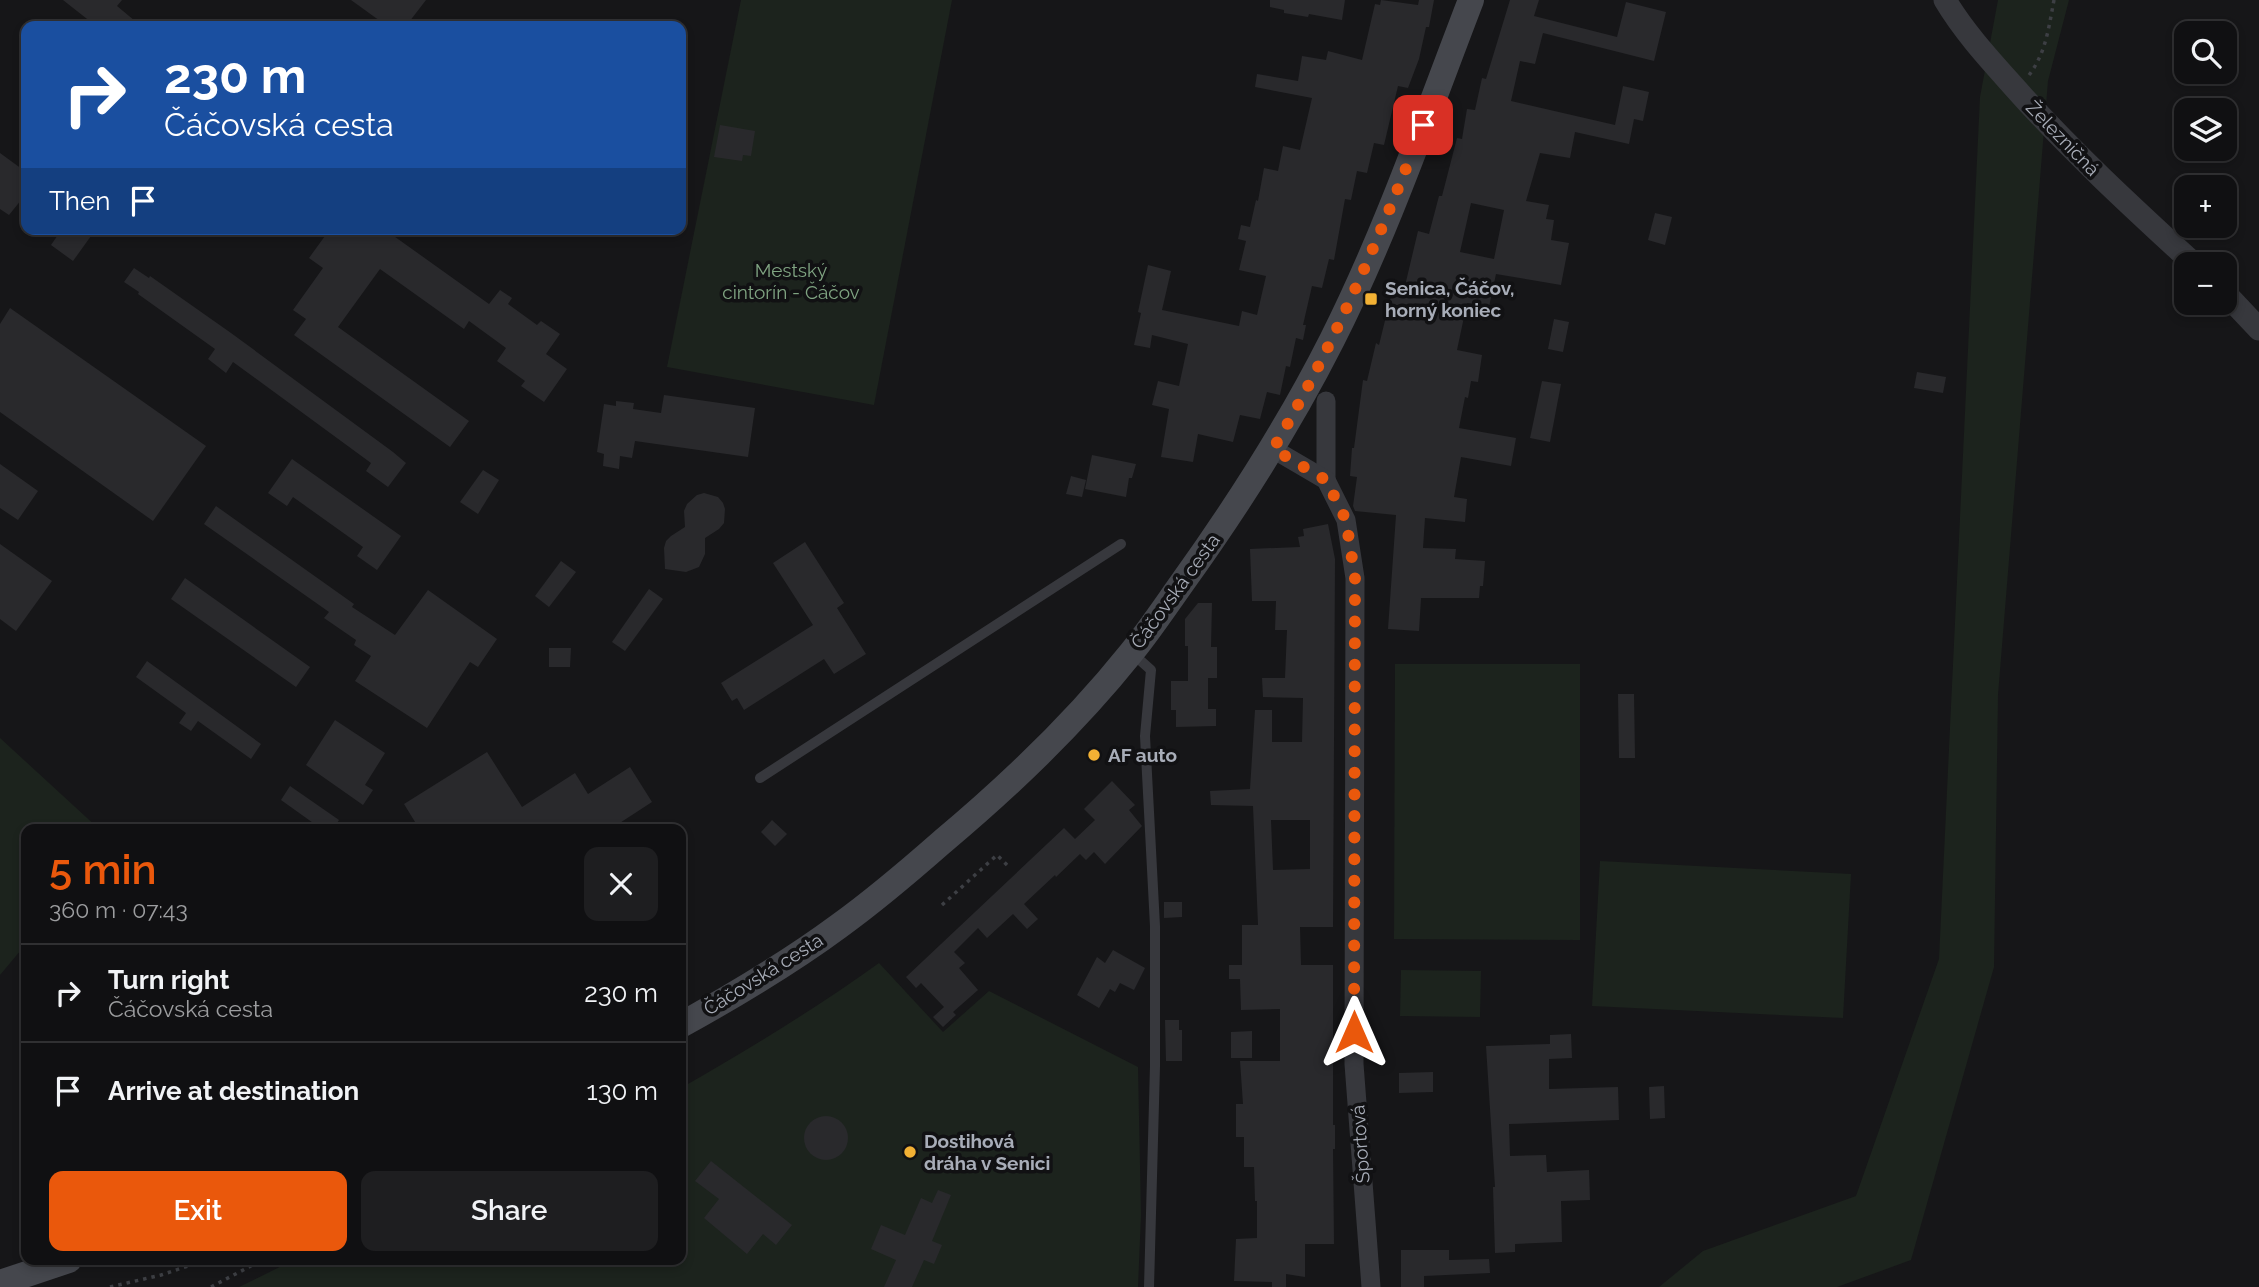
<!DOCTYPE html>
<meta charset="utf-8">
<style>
:root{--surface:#101012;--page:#1e1e20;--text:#f1f3f6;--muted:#9c9d9f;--line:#303032;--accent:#ea580c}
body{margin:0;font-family:Raleway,sans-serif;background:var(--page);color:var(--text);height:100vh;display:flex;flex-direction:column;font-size:26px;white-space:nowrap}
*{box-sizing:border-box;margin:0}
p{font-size:23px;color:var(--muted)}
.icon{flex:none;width:38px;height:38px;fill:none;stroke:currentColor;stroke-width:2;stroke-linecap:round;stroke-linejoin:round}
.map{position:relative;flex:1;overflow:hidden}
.details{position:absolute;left:21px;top:824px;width:665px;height:441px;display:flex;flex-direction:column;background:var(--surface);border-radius:14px;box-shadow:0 4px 10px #0003,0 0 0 2px var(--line)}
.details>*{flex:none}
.top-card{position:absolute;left:21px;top:21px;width:665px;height:214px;border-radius:14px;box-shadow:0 4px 10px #0003,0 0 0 2px var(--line);background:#1a4fa0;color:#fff;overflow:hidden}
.buttons{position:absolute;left:2174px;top:21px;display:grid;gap:14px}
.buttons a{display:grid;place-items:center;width:63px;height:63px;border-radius:14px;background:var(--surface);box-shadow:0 4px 10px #0003,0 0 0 2px var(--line);font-size:35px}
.pin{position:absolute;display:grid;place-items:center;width:60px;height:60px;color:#fff;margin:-30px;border-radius:14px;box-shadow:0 4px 10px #0006}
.me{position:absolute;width:77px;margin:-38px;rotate:0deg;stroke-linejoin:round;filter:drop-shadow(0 0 5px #0008)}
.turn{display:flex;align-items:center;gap:24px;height:147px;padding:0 28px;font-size:32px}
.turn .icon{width:91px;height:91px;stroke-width:2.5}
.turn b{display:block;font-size:49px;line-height:60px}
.then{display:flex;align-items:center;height:66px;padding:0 28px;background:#0003;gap:14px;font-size:26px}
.round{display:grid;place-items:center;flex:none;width:74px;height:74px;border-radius:14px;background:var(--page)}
.overview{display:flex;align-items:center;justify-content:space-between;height:119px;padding:0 28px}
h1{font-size:42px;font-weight:600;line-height:52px;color:var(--accent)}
.action{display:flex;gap:14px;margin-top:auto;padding:14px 28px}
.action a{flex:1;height:80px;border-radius:14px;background:var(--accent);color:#fff;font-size:28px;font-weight:600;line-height:80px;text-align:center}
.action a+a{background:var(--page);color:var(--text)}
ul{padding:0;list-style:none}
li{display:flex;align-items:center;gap:21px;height:98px;padding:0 28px;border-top:2px solid var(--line)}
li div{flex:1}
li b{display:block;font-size:26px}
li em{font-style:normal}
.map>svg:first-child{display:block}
.green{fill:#1c231d}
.building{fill:#29292c;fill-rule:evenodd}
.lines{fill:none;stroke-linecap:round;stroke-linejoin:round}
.path{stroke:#3d3f44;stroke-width:3.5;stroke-dasharray:3.5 5;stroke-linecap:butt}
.service{stroke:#37383d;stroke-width:10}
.minor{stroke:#37383d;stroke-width:19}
.tertiary{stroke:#37383d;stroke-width:23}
.secondary{stroke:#45474d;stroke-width:26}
.route{stroke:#ea580c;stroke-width:12;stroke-dasharray:0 21.6}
.poi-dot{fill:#f2b134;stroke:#111113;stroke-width:2.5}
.labels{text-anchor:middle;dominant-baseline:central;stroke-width:7;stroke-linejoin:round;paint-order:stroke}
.street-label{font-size:19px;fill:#a8adb8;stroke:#111113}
.park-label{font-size:19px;fill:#7fa381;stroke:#111113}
.poi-label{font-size:19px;font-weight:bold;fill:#a8adb8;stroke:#111113;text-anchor:start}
</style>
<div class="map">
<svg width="2259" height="1287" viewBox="0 0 2259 1287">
<rect width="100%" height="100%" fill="#161618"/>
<g class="green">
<polygon points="741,0 952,0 874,405 667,367"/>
<polygon points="1998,0 2069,0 2048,81 1998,695 1994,967 1911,1260 1837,1287 1659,1287 1703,1251 1856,1196 1939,959 1980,97"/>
<polygon points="1395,664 1580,664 1580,940 1394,939"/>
<polygon points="0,738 99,829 26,830 26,944 0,975"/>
<polygon points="1600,861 1851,874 1843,1018 1592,1006"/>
<path d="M879 963 943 1032 989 991 1138 1067 1141 1215 1138 1287H239L294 1260H681V1088C749 1049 815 1009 879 963Z"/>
<polygon points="1401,970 1481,971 1480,1017 1400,1016"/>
</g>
<g class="building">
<polygon points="63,0 122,0 117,6 141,26 96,26"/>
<polygon points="351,0 426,0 406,26 387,26"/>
<polygon points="1270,0 1345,0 1342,20 1309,14 1308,17 1284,13 1284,10 1270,7"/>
<polygon points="1381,0 1418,5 1419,0 1434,0 1429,27 1426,27 1419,59 1408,88 1398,86 1384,145 1374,143 1367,173 1357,171 1351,200 1345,199 1334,260 1329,259 1322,288 1312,286 1303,325 1306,325 1303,340 1296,338 1290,367 1286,366 1280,395 1267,392 1260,419 1240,415 1233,442 1198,434 1193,462 1161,457 1169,409 1152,405 1158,381 1179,386 1188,344 1152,335 1150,348 1134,345 1141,313 1138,312 1148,265 1171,271 1162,310 1239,326 1242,311 1257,315 1266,276 1239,270 1246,241 1238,239 1241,225 1250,227 1256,200 1258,201 1264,168 1278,171 1283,146 1300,150 1312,98 1255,87 1257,74 1298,81 1302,56 1326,60 1328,51 1362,60 1375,4 1380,5"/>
<path d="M1510 0H1539L1534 16 1617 37 1626 2 1666 12 1654 61 1543 33 1535 64 1520 61 1511 101 1615 125 1623 86 1649 92 1643 121 1634 119 1629 144 1575 132 1570 158 1540 153 1526 201 1549 205 1546 219 1554 220 1551 240 1569 243 1561 285 1496 274 1489 307 1467 303 1457 350 1482 355 1478 382 1471 381 1468 398 1465 397 1459 428 1516 438 1511 466 1461 457 1454 497 1467 499 1465 522 1425 518 1423 548 1456 549 1455 559 1485 561 1483 586H1480L1479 598H1421L1419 631 1388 629 1396 515 1355 511 1353 506 1357 477 1350 476 1352 448H1354L1363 380 1367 381 1376 343 1379 345 1393 288 1404 290 1418 231 1429 234 1439 196H1442L1457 138 1462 139 1467 109 1475 110 1482 78 1486 79ZM1471 203 1504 210 1494 259 1460 252Z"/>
<polygon points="720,125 755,131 751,156 743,155 742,161 714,157"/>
<polygon points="0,153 26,172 26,194 9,215 0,209"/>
<polygon points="1655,213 1672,217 1665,245 1648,240"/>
<polygon points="62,229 96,229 73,261 51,245"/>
<polygon points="330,229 384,229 489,304 500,290 512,298 508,304 537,325 541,321 560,334 546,354 567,369 544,402 521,386 525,381 497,361 506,348 469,321 464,329 380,269 338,327 469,421 450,447 294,335 306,319 293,310 323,268 309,258"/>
<polygon points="134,268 149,278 150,276 231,333 393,452 406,463 388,487 366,471 371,463 233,362 226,373 208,359 215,349 138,294 139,292 124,282"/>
<polygon points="10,308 206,446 153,521 0,412 0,324"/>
<polygon points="1554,319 1569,322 1563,352 1548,349"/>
<polygon points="1917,372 1946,377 1943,393 1914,388"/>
<polygon points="1542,381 1561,384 1550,442 1530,438"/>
<polygon points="664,395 755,408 748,457 635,441 632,458 620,456 619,469 603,466 604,454 597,452 604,404 616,406 616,401 634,403 633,409 661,413"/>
<polygon points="1092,455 1136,464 1132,478 1129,478 1126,497 1085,489"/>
<polygon points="292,459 401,536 377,570 357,556 363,547 293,497 287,506 268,493"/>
<polygon points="0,464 38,491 18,520 0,508"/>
<polygon points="483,470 499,480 478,514 460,502"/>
<polygon points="1071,476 1086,480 1082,497 1066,494"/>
<polygon points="704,493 718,497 723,503 725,509 724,523 719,529 705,538 705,554 699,567 686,572 665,569 664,548 666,541 671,536 685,527 684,511 687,504 697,495"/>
<polygon points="216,506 354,604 352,607 395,635 428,590 497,639 478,667 470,662 427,728 355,681 371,656 354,645 356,640 324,618 329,612 204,524"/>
<path d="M1328 524 1335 559 1333 927H1300L1301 965H1333V1125H1335V1149H1333L1334 1244H1305V1277L1286 1274V1287H1272V1282L1234 1281 1236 1239 1257 1238V1201H1255L1254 1167H1244V1137H1236V1104H1243L1240 1061H1280V1009L1241 1010 1240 979H1229V965H1242V925H1258L1253 806 1211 805 1210 791 1250 789 1255 710H1272V742H1302L1303 698 1263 697 1262 678H1285L1287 630H1275L1276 601H1252L1250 549 1300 547 1298 537 1304 536 1303 529ZM1271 820H1310V869L1273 870Z"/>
<polygon points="805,542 844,603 837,608 866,654 834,674 824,659 744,710 737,698 732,701 721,683 813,625 773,563"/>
<polygon points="0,544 52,581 16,631 0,619"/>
<polygon points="561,561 576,572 549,607 535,596"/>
<polygon points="185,578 310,667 296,687 171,599"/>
<polygon points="649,589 663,599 625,651 612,642"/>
<polygon points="1198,603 1212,603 1211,647 1217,647 1217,678 1208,678 1208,709 1216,709 1216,726 1176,727 1176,710 1171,710 1171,681 1188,681 1188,646 1185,646 1185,619"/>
<polygon points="549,648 571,648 570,667 549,667"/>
<polygon points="147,661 261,744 251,759 198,721 191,731 179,723 186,713 136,677"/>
<polygon points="1618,694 1634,694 1635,758 1619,758"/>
<polygon points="335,720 385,753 365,785 373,790 363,805 306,765"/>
<polygon points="487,752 522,807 575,773 588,794 630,767 652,802 609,830 420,830 404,804"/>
<polygon points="1112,781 1135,805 1129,810 1142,826 1105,864 1094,852 1086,860 1080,854 1056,877 1055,875 1024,904 1038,919 1027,929 1013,914 987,938 978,928 954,952 965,963 959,968 978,990 953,1012 956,1015 943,1027 933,1017 944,1007 921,983 916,988 906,977 1064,828 1075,839 1095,820 1084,809"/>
<polygon points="290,786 339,820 332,830 323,830 281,800"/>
<polygon points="772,820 787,834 775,846 761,832"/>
<polygon points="1164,902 1182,902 1182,917 1164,918"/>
<polygon points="1113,950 1145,968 1134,990 1120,983 1115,992 1110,989 1099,1008 1077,995 1097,957 1105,963"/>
<polygon points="1165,1020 1179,1020 1179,1030 1182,1030 1182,1061 1166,1061"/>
<polygon points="1252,1031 1252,1058 1231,1058 1231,1032"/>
<polygon points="1571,1034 1572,1058 1549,1059 1549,1089 1618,1087 1619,1120 1509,1124 1510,1156 1546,1155 1547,1172 1589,1170 1590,1200 1561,1201 1562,1242 1515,1244 1515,1252 1495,1253 1493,1187 1495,1187 1486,1046 1550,1044 1550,1035"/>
<polygon points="1433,1072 1433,1092 1399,1093 1399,1073"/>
<polygon points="1664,1086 1665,1118 1650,1119 1649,1087"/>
<circle cx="826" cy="1138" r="22"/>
<polygon points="711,1161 792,1225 776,1245 763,1234 747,1254 704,1218 719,1199 695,1181"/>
<polygon points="938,1190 951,1195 932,1241 942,1245 934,1264 924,1260 912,1287 884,1287 896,1260 871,1249 881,1225 905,1235 921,1198 932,1203"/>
<polygon points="1401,1250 1449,1250 1449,1260 1489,1259 1490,1273 1424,1276 1424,1287 1401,1287"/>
</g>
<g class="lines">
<g class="path">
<path d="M2029 75C2046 53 2049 26 2054 0"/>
<polyline points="942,905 997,855 1009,867"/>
<polyline points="110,1287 161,1275 206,1260"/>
<polyline points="211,1287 262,1260"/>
</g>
<g class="service">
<polyline points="1132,653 1151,670 1145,736 1155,926 1155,1066 1149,1287"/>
<polyline points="760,778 1121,544"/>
</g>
<g class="minor">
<polyline points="1326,401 1326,480"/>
<polyline points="1273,449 1326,480 1346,520 1355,578 1354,1064 1371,1287"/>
</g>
<g class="tertiary">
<path d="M1945 0C1964 32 1990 60 2015 88 2071 151 2132 207 2194 264"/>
<polyline points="2224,292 2259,329"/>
</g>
<g class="secondary">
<path d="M681 1025C735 995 789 963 839 926 875 900 909 871 942 842 1010 785 1075 723 1131 653 1149 631 1165 607 1182 583 1238 505 1289 425 1332 340 1387 231 1427 114 1471 0"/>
<polyline points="0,1283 69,1260"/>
</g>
</g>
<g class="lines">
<path class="route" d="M1354 1032 1355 578 1346 520 1326 480 1273 449C1334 346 1380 236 1423 125"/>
</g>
<g class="poi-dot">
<rect x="1364" y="292" width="14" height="14" rx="3.5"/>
<circle cx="1094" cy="755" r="7"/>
<circle cx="910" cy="1152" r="7"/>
</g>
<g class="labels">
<g class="street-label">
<text transform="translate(2063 138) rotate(46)">Železničná</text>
<text transform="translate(1175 591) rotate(-54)">Čáčovská cesta</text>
<text transform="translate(763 974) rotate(-32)">Čáčovská cesta</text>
<text transform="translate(1360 1144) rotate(-94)">Športová</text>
</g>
<g class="park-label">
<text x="791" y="270">Mestský<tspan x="791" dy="22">cintorín - Čáčov</tspan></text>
</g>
<g class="poi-label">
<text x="1385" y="288">Senica, Čáčov,<tspan x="1385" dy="22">horný koniec</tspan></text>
<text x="1108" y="755">AF auto</text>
<text x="924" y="1141">Dostihová<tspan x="924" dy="22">dráha v Senici</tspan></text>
</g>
</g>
</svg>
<div class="buttons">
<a><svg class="icon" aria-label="search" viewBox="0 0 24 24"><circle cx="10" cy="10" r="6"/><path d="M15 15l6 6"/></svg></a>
<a><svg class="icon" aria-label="layers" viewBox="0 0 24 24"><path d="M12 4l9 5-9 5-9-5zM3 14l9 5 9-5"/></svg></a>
<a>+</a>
<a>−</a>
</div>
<div class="pin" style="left:1423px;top:125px;background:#d93025"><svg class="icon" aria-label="arrive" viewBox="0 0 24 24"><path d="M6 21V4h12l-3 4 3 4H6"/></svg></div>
<svg class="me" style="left:1354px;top:1032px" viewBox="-20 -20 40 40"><path d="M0-17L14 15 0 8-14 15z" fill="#ea580c" stroke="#fff" stroke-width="4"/></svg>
<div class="top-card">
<div class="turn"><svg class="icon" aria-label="right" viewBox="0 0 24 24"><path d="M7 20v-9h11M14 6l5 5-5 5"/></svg><div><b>230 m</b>Čáčovská cesta</div></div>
<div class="then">Then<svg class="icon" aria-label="arrive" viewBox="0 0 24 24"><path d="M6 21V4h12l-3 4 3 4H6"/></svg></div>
</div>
<section class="details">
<div class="overview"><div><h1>5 min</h1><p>360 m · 07:43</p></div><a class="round"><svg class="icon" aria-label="close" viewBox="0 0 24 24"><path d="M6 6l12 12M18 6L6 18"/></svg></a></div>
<ul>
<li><svg class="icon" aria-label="right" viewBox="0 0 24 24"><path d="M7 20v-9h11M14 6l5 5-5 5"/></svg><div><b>Turn right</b><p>Čáčovská cesta</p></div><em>230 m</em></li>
<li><svg class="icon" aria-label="arrive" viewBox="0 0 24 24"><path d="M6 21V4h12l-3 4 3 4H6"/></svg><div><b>Arrive at destination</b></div><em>130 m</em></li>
</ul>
<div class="action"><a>Exit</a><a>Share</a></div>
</section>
</div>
